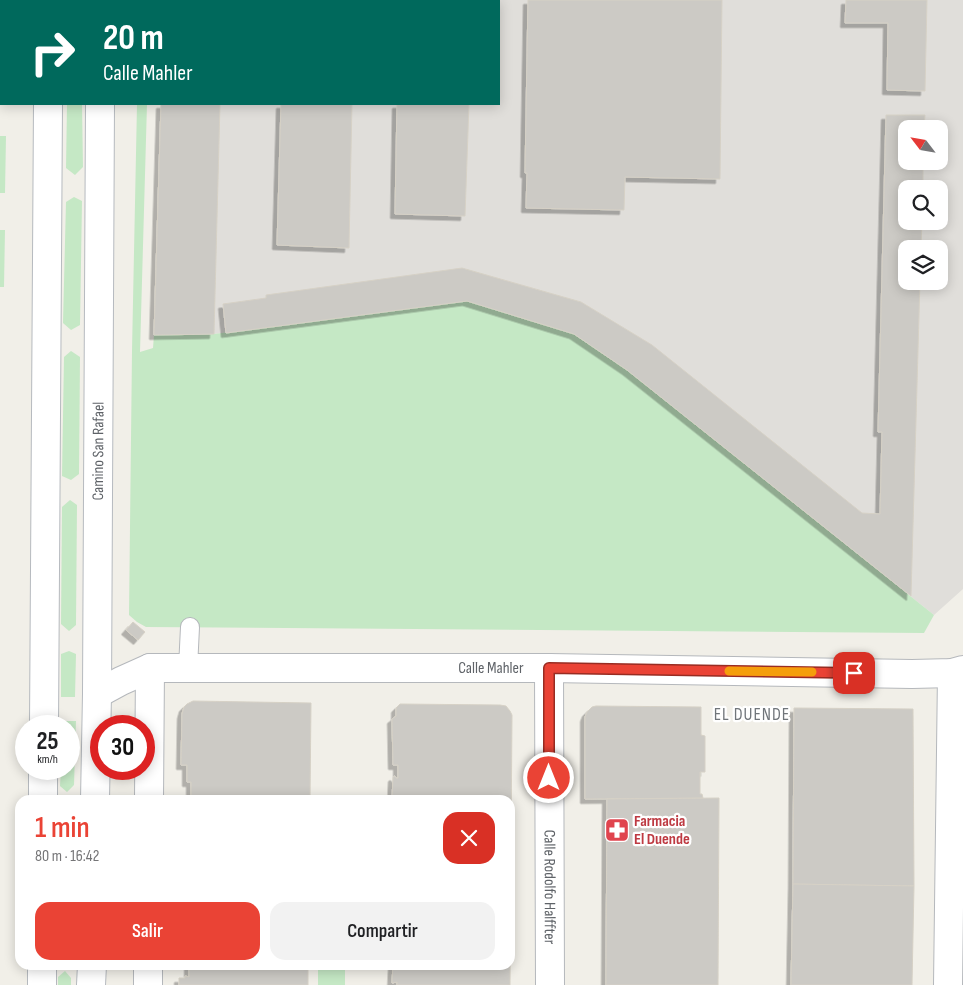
<!DOCTYPE html>
<html lang="es">
<meta charset="utf-8">
<style>
:root{--surface:#fff;--page:#f2f2f2;--text:#202124;--muted:#757577;--accent:#ea4335}
body{margin:0;font-family:"Sofia Sans Condensed",sans-serif;background:var(--page);color:var(--text);height:100vh;display:flex;flex-direction:column;font-size:19px;white-space:nowrap}
*{box-sizing:border-box;margin:0}
p{font-size:16px;color:var(--muted)}
.icon{flex:none;width:28px;height:28px;fill:none;stroke:currentColor;stroke-width:2;stroke-linecap:round;stroke-linejoin:round}
.map{position:relative;flex:1;overflow:hidden}
.side{position:absolute;left:15px;top:795px;width:500px;height:175px;display:flex;flex-direction:column;background:var(--surface);border-radius:15px;box-shadow:0 2px 12px #0003}
.side>*{flex:none}
.banner{position:absolute;left:0px;top:0px;width:500px;height:105px;box-shadow:0 2px 12px #0003;background:#00695c;color:#fff;overflow:hidden}
.needle{width:32px;rotate:301deg}
.buttons{position:absolute;left:898px;top:120px;display:grid;gap:10px}
.buttons a{display:grid;place-items:center;width:50px;height:50px;border-radius:10px;background:var(--surface);box-shadow:0 2px 12px #0003;font-size:25px}
.speed{position:absolute;left:15px;top:715px;display:flex;gap:10px;font-size:25px;font-weight:700;text-align:center}
.speed>*{display:grid;place-content:center;width:65px;height:65px;border-radius:50%;background:var(--surface);box-shadow:0 2px 12px #0003;line-height:1}
.speed small{font-size:12px;font-weight:400}
.speed .limit{border:8px solid #d22;background:#fff;color:#111}
.pin{position:absolute;display:grid;place-items:center;width:42px;height:42px;color:#fff;margin:-21px;border-radius:10px;box-shadow:0 2px 8px #0006}
.me{position:absolute;width:55px;margin:-28px;rotate:0deg;stroke-linejoin:round;filter:drop-shadow(0 0 4px #0008)}
.turn{display:flex;align-items:center;gap:18px;height:105px;padding:0 20px;font-size:22px}
.turn .icon{width:65px;height:65px;stroke-width:2.5}
.turn b{display:block;font-size:35px;line-height:42px}
.round{display:grid;place-items:center;flex:none;width:52px;height:52px;border-radius:15px;background:var(--page)}
.headline{display:flex;align-items:center;justify-content:space-between;height:85px;padding:0 20px}
h1{font-size:30px;font-weight:600;line-height:38px;color:var(--accent)}
.button{display:flex;gap:10px;margin-top:auto;padding:10px 20px}
.button a{flex:1;height:58px;border-radius:15px;background:var(--accent);color:#fff;font-size:20px;font-weight:600;line-height:58px;text-align:center}
.button a+a{background:var(--page);color:var(--text)}
.map>svg:first-child{display:block}
.industrial{fill:#e0deda;fill-rule:evenodd}
.green{fill:#c5e8c5}
.building{fill:#cccac5;stroke:#d6d1c6;filter:url(#shadow)}
.lines{fill:none;stroke-linecap:round;stroke-linejoin:round}
.service-casing{stroke:#b5b8bc;stroke-width:20}
.minor-casing{stroke:#b5b8bc;stroke-width:30}
.secondary-casing{stroke:#b6babf;stroke-width:30}
.service{stroke:#fff;stroke-width:18}
.minor{stroke:#fff;stroke-width:28}
.secondary{stroke:#fff;stroke-width:28}
.route-casing{stroke:#982c22;stroke-width:12}
.route{stroke:#ea4335;stroke-width:9}
.slow{stroke:#f59e0b;stroke-width:9}
.labels{text-anchor:middle;dominant-baseline:central;stroke-width:4.5;stroke-linejoin:round;paint-order:stroke}
.street-label{font-size:16px;fill:#5f6368;stroke:#fff}
.health-label{font-size:16px;font-weight:bold;fill:#be3a42;stroke:#fff;text-anchor:start}
.neighbourhood-label{font-size:18px;letter-spacing:1px;fill:#70757a;stroke:#fff}
</style>
<div class="map">
<svg width="963" height="985" viewBox="0 0 963 985">
<defs>
<filter id="shadow"><feDropShadow dx="-4.5" dy="4.5" stdDeviation="0" flood-color="#0004"/></filter>
</defs>
<rect width="100%" height="100%" fill="#f1efe8"/>
<path class="industrial" d="M164 0H963V589L934 615 627 370 574 334 467 301 214 334 154 335 161 104H499V1H164ZM906 129H939V161H906ZM906 189H939V221H906ZM906 249H939V281H906Z"/>
<g class="green">
<polygon points="67,104 82,104 83,167 75,175 66,168"/>
<polygon points="137,104 147,104 140,352 153,348 154,335 214,334 467,301 574,334 627,370 934,615 924,633 146,627 137,622 129,615 132,351"/>
<polygon points="0,136 6,136 5,193 0,193"/>
<polygon points="74,197 82,201 80,325 71,330 63,323 66,202"/>
<polygon points="0,230 5,230 4,287 0,287"/>
<polygon points="71,351 80,357 79,474 71,480 62,476 64,357"/>
<polygon points="70,500 77,505 76,625 69,631 61,624 62,507"/>
<polygon points="69,651 76,654 75,697 61,697 61,654"/>
<polygon points="61,721 76,721 74,785 67,792 60,786 61,769 69,769 69,726 61,726"/>
<rect x="318" y="965" width="27" height="20"/>
<polygon points="65,971 71,978 71,985 58,985 58,977"/>
</g>
<g class="building">
<rect x="164" y="0" width="59" height="1"/>
<polygon points="528,0 722,0 720,179 625,177 624,210 526,208 527,173 525,173"/>
<polygon points="846,0 927,0 925,91 887,90 888,23 845,23"/>
<polygon points="161,104 220,104 214,334 154,335"/>
<polygon points="281,104 352,104 349,248 277,245"/>
<polygon points="397,104 469,104 465,216 395,214"/>
<polygon points="886,115 925,115 924,129 906,129 906,161 923,161 923,189 906,189 906,221 922,221 921,249 906,249 906,281 920,281 911,596 627,370 574,334 467,301 226,333 223,304 266,298 266,295 462,268 581,302 652,345 862,513 880,514 882,432 878,432"/>
<polygon points="133,622 145,632 138,640 126,630"/>
<polygon points="193,701 311,703 310,800 191,800 191,782 187,782 187,765 181,765 182,714 184,707 187,704"/>
<polygon points="400,704 500,705 506,706 510,711 512,715 510,985 397,985 397,982 392,983 393,965 510,965 510,800 392,800 393,777 395,776 396,778 398,778 398,765 393,765 392,719 396,716 396,708"/>
<polygon points="596,706 701,707 701,735 705,736 705,772 700,772 700,794 702,794 703,798 585,799 585,717 587,712 592,707"/>
<polygon points="794,708 913,709 914,886 793,884"/>
<polygon points="719,798 718,985 606,985 607,799"/>
<polygon points="793,884 914,886 912,985 791,985"/>
<polygon points="189,965 308,965 308,985 179,985 179,978 185,978 185,976 189,977"/>
</g>
<g class="lines">
<defs>
<polyline id="service" points="188,668 190,627"/>
<g id="minor">
<path id="s1" d="M549 668 550 985"/>
<path id="s2" d="M97 694 121 681 150 668H549L912 674 952 673 963 670"/>
<polyline points="149,800 150,668"/>
<polyline points="148,985 148,965"/>
<polyline points="948,985 952,673"/>
</g>
<g id="secondary">
<polyline points="48,1 48,0"/>
<polyline points="101,1 101,0"/>
<polyline points="44,726 48,104"/>
<polyline points="43,800 43,769"/>
<path id="s3" d="M95 800 97 694 100 104"/>
<polyline points="42,985 42,965"/>
<polyline points="91,985 92,965"/>
</g>
</defs>
<use href="#service" class="service-casing"/>
<use href="#minor" class="minor-casing"/>
<use href="#secondary" class="secondary-casing"/>
<use href="#service" class="service"/>
<use href="#minor" class="minor"/>
<use href="#secondary" class="secondary"/>
</g>
<g class="lines">
<defs>
<polyline id="route" points="549,778 549,668 854,673"/>
</defs>
<use href="#route" class="route-casing"/>
<use href="#route" class="route"/>
<polyline class="slow" points="729,671 812,672"/>
</g>
<defs>
<symbol id="pharmacy-square" viewBox="-11 -11 22 22"><rect x="-9" y="-9" width="18" height="18" rx="4" fill="#e0444e" stroke="#fff"/><path d="M-2-6h4v4h4v4h-4v4h-4v-4h-4v-4h4Z" fill="#fff"/></symbol>
</defs>
<g fill-rule="evenodd">
<use href="#pharmacy-square" x="603" y="816" width="28" height="28"/>
</g>
<g class="labels">
<g class="street-label">
<text stroke="none"><textPath href="#s3" startOffset="349">Camino San Rafael</textPath></text>
<text stroke="none"><textPath href="#s2" startOffset="400">Calle Mahler</textPath></text>
<text stroke="none"><textPath href="#s1" startOffset="219">Calle Rodolfo Halffter</textPath></text>
</g>
<g class="health-label">
<text x="634" y="821">Farmacia<tspan x="634" dy="18">El Duende</tspan></text>
</g>
<g class="neighbourhood-label">
<text x="752" y="714">EL DUENDE</text>
</g>
</g>
</svg>
<div class="buttons">
<a><svg class="needle" viewBox="-14 -14 28 28"><path d="M0-13l5 13h-10z" fill="#e53935"/><path d="M0 13l5-13h-10z" fill="#757577"/></svg></a>
<a><svg class="icon" aria-label="search" viewBox="0 0 24 24"><circle cx="10" cy="10" r="6"/><path d="M15 15l6 6"/></svg></a>
<a><svg class="icon" aria-label="layers" viewBox="0 0 24 24"><path d="M12 4l9 5-9 5-9-5zM3 14l9 5 9-5"/></svg></a>
</div>
<div class="speed"><div>25<small>km/h</small></div><div class="limit">30</div></div>
<div class="pin" style="left:854px;top:673px;background:#d93025"><svg class="icon" aria-label="arrive" viewBox="0 0 24 24"><path d="M6 21V4h12l-3 4 3 4H6"/></svg></div>
<svg class="me" style="left:549px;top:778px" viewBox="-20 -20 40 40"><circle r="17" fill="#ea4335" stroke="#fff" stroke-width="3"/><path d="M0-11L8 9 0 5-8 9z" fill="#fff"/></svg>
<div class="banner">
<div class="turn"><svg class="icon" aria-label="right" viewBox="0 0 24 24"><path d="M7 20v-9h11M14 6l5 5-5 5"/></svg><div><b>20 m</b>Calle Mahler</div></div>
</div>
<section class="side">
<div class="headline"><div><h1>1 min</h1><p>80 m · 16:42</p></div><a class="round" style="background:#d93025;color:#fff"><svg class="icon" aria-label="close" viewBox="0 0 24 24"><path d="M6 6l12 12M18 6L6 18"/></svg></a></div>
<div class="button"><a>Salir</a><a>Compartir</a></div>
</section>
</div>
